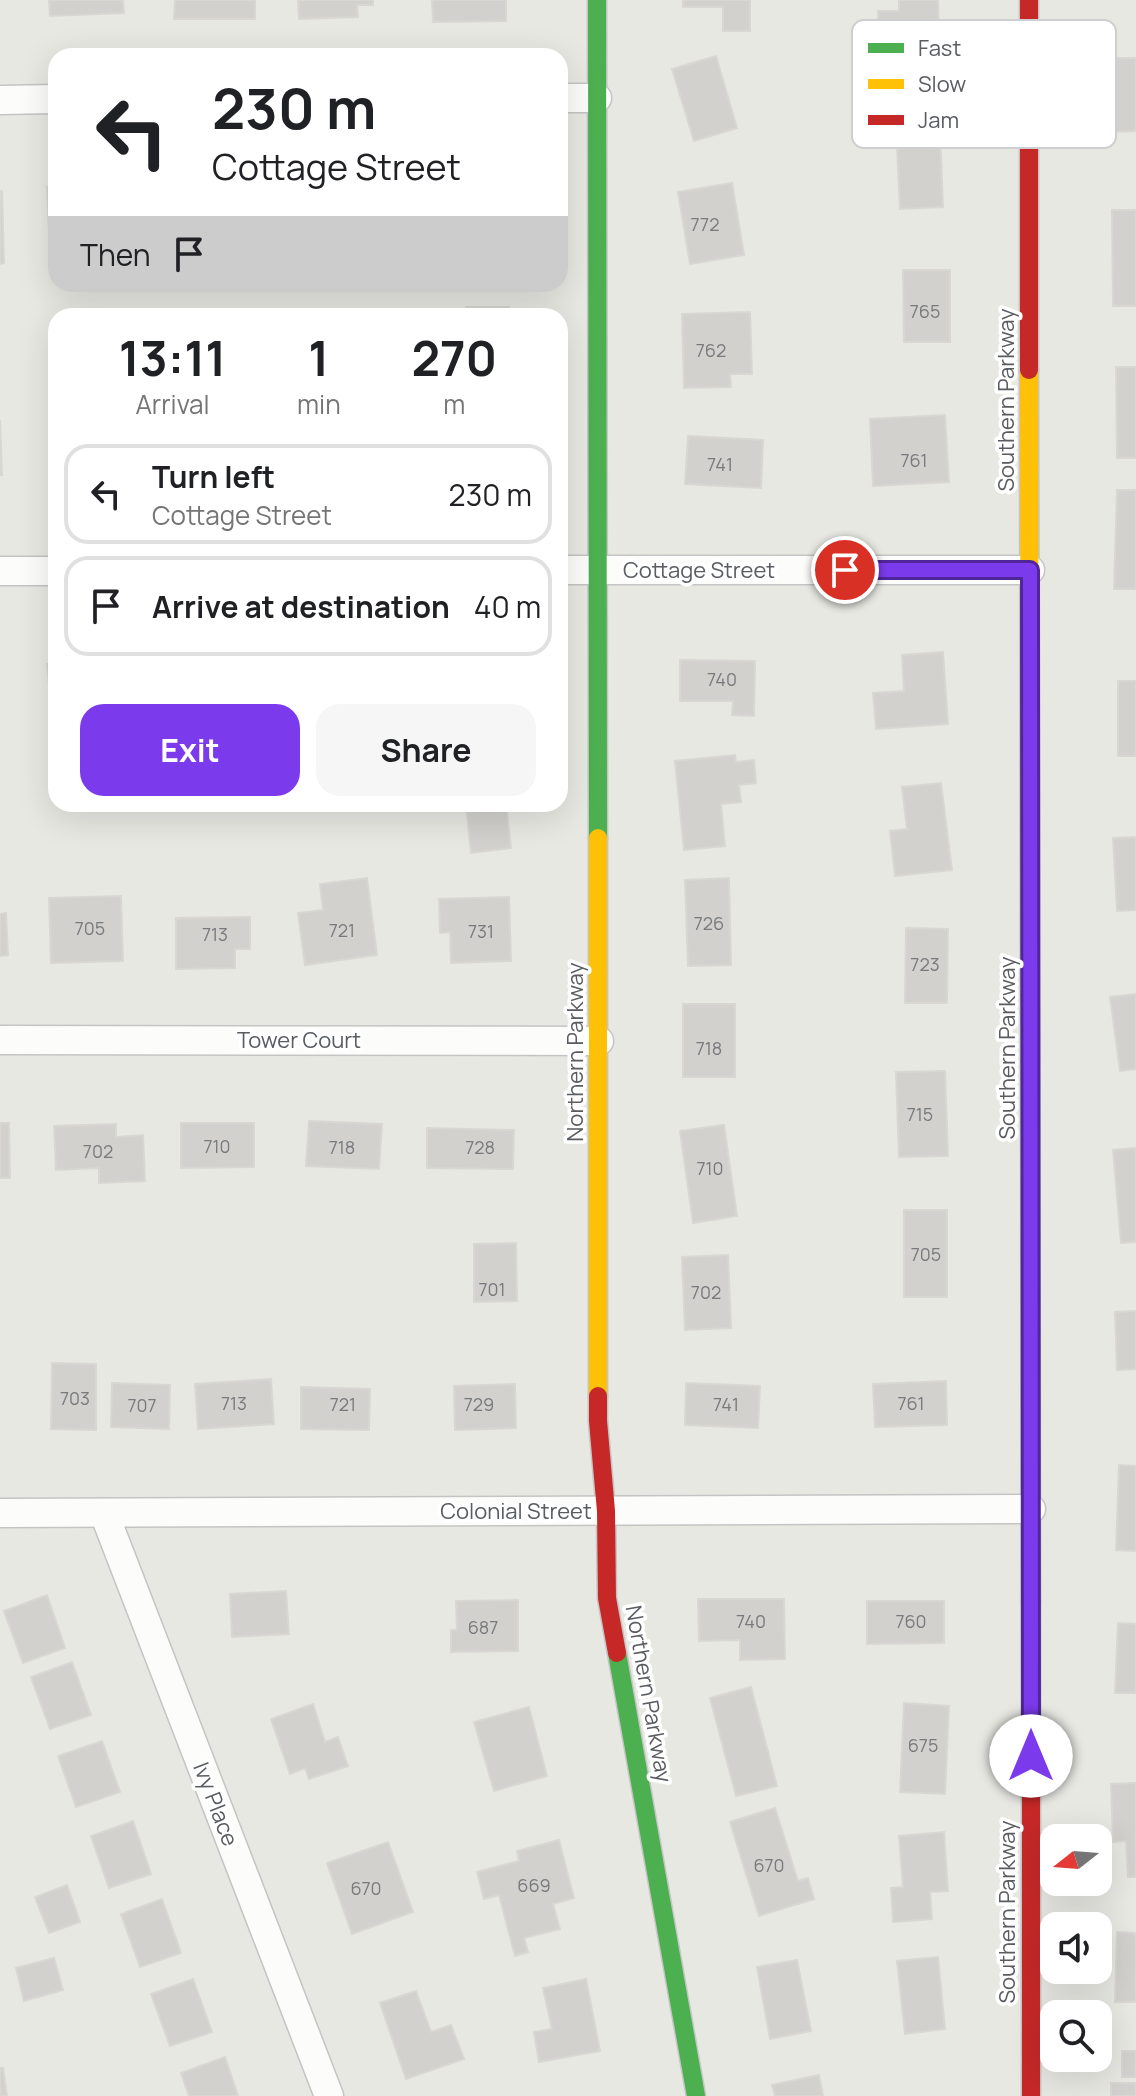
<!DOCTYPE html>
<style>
:root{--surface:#fff;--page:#f6f6f6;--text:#202124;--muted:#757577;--line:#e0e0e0;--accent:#7c3aed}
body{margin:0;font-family:Manrope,sans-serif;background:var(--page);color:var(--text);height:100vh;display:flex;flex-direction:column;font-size:30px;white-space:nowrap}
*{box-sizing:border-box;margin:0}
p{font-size:26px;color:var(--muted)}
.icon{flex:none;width:44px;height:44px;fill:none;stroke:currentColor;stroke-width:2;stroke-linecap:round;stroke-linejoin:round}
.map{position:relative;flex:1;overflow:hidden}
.side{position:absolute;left:48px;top:308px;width:520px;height:504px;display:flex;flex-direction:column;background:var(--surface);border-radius:24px;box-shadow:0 8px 32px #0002}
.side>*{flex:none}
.top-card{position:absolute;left:48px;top:48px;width:520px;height:244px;border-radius:24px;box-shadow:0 8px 32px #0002;background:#fff;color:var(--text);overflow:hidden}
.needle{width:52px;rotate:253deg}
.buttons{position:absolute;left:1040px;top:1824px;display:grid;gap:16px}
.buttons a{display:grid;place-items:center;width:72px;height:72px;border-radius:16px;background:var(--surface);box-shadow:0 8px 32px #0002;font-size:40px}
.pin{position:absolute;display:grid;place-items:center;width:68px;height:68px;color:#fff;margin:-34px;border:4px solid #fff;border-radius:50%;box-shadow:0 2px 8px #0007}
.me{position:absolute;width:88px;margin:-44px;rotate:0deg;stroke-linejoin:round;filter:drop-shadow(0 0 6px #0008)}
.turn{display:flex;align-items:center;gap:28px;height:168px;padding:0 32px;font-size:36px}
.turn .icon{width:104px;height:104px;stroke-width:2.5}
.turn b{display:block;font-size:56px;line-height:68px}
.then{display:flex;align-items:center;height:76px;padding:0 32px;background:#0003;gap:16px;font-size:30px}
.eta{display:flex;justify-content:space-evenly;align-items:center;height:136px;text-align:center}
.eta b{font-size:48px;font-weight:700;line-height:56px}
.button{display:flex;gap:16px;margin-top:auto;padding:16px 32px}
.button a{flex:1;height:92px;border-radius:24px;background:var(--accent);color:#fff;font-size:32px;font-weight:700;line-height:92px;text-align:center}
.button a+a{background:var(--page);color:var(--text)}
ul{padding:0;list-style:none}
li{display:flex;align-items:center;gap:24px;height:100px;margin:0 16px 12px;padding:0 16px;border:4px solid var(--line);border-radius:24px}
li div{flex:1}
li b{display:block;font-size:30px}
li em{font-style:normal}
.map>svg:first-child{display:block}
.building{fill:#d2d1ce;stroke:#d8d7d2;stroke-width:2}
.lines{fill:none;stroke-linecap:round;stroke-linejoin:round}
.street-casing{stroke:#c4c4c4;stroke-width:31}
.fast-casing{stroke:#c5c5c5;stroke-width:21}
.slow-casing{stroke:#c5c5c5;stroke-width:21}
.jam-casing{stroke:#c5c5c5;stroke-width:21}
.street{stroke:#fcfcfb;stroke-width:28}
.fast{stroke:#4caf50;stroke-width:18}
.slow{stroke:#ffc107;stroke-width:18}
.jam{stroke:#c62828;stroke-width:18}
.route-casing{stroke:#51269a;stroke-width:20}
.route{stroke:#7c3aed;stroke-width:14}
.labels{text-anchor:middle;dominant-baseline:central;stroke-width:7;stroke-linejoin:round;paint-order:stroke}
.number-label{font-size:18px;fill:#787a7d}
.street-label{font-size:22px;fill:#595c61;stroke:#fff}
.key{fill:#fff;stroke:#cdced0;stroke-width:2}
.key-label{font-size:22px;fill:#595c61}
</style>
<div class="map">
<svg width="1136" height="2096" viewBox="0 0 1136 2096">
<rect width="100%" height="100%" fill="#e8e8e3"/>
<g class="building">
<polygon points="49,0 123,0 124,13 50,16"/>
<polygon points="175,0 255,0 255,19 174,19"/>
<polygon points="298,0 373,0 373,5 357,5 358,17 299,19"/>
<polygon points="432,0 506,0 506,21 433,22"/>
<polygon points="683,0 750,0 750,31 723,31 723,7 683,7"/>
<polygon points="899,0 938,0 940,65 897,66 897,48 879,48 878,11 899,11"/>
<polygon points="716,56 737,128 694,141 672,69"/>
<polygon points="1108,58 1136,58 1136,131 1109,132"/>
<polygon points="927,104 929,132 940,132 943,207 900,209 895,106"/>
<polygon points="732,183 744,255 690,264 678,192"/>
<polygon points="47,187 56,187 56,232 49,232"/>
<polygon points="0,191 2,191 4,263 0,264"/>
<polygon points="1112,210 1136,210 1136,306 1113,306"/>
<polygon points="903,270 950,270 950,342 904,342"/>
<rect x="466" y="307" width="43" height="9"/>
<polygon points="750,312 752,374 730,374 731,387 684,388 682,314"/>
<polygon points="1116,367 1136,367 1136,458 1117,458"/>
<polygon points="945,415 949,482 873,486 870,419"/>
<polygon points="0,420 2,475 0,475"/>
<polygon points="688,436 763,440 761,488 685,484"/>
<polygon points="49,446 56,446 56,489 51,489"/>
<polygon points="1117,490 1136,490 1136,589 1114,589"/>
<polygon points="943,652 948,724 876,729 873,693 904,691 902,655"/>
<polygon points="680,660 755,661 754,716 732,715 733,701 680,701"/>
<polygon points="56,663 56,704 51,705 47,664"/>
<rect x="1118" y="681" width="18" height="75"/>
<polygon points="735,755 736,762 754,760 756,783 739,785 741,802 721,804 725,846 684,850 675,761"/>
<polygon points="941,783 952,870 895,876 890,831 907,829 902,787"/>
<polygon points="466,804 506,804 511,848 471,853"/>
<polygon points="1136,837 1136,910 1117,911 1113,838"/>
<polygon points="367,878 377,955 305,965 298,913 323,910 320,884"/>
<polygon points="729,878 731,965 688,966 685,880"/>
<polygon points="121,896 123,961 51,963 49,898"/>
<polygon points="509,897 511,961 451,963 450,932 440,933 439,899"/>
<polygon points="6,913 8,955 0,956 0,914"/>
<polygon points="250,917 250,949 235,949 235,968 176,969 176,918"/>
<polygon points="906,928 948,929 947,1003 905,1003"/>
<polygon points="1136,994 1136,1069 1120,1071 1110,997"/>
<rect x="683" y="1004" width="52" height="73"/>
<polygon points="945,1071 948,1156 899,1157 896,1072"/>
<polygon points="309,1121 382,1124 379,1169 306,1166"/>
<polygon points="0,1123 9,1123 10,1178 0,1178"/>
<polygon points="181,1123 254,1123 254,1167 181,1168"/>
<polygon points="116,1124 116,1137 143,1135 145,1181 99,1183 99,1168 56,1170 54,1126"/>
<polygon points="724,1125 737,1216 693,1223 680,1131"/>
<polygon points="427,1128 514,1130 513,1169 427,1168"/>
<polygon points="1136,1148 1136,1242 1121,1243 1113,1150"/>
<rect x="904" y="1210" width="43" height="87"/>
<polygon points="516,1243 517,1301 474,1302 474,1244"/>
<polygon points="728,1255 731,1328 685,1330 682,1257"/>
<polygon points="1136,1311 1136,1369 1117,1370 1115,1312"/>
<polygon points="52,1363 96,1364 96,1430 51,1429"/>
<polygon points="271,1379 274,1424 198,1429 195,1384"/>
<polygon points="946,1381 947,1425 875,1427 873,1384"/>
<polygon points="112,1383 170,1385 169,1429 111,1427"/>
<polygon points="686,1383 760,1386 758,1428 685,1425"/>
<polygon points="515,1384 516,1428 455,1430 454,1386"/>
<polygon points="301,1387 370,1389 369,1430 301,1429"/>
<polygon points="1119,1465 1136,1466 1136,1551 1116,1550"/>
<polygon points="286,1591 289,1634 232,1637 230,1594"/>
<polygon points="47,1595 65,1648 23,1663 4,1611"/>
<polygon points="698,1599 784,1599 785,1659 740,1660 740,1640 699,1641"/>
<polygon points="518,1600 518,1651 451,1652 451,1630 457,1630 456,1601"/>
<polygon points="867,1601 944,1601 944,1643 867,1644"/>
<polygon points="1118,1623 1136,1624 1136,1693 1115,1693"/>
<polygon points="72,1662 91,1715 50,1729 31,1677"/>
<polygon points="751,1687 777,1786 736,1796 710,1698"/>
<polygon points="904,1703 949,1706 945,1794 900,1792"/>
<polygon points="313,1704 325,1742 338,1737 348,1766 309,1779 305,1768 290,1774 271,1719"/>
<polygon points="529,1707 547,1776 494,1791 474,1722"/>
<polygon points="102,1741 120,1792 76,1807 58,1756"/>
<polygon points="1136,1783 1136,1877 1128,1877 1126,1841 1113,1842 1111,1784"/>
<polygon points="775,1808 798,1881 808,1878 814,1899 759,1916 730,1822"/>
<polygon points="133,1821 151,1874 109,1888 91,1836"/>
<polygon points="944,1832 948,1891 930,1892 932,1919 893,1922 891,1888 903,1887 899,1836"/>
<polygon points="559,1840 574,1898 553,1904 560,1929 524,1938 528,1952 515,1956 499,1895 484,1899 477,1872 519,1861 517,1851"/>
<polygon points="388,1842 413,1912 352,1934 327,1863"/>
<polygon points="67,1885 80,1922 49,1933 35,1897"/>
<polygon points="162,1899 181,1953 140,1967 121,1914"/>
<polygon points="1117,1932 1136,1933 1136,2002 1115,2002"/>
<polygon points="938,1957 945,2029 905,2034 897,1961"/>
<polygon points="54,1958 63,1990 24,2001 16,1968"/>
<polygon points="797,1960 811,2031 770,2039 757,1967"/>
<polygon points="193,1979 212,2032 170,2046 151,1994"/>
<polygon points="586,1979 600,2051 539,2062 534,2032 552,2029 543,1988"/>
<polygon points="416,1991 431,2032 451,2025 464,2059 406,2079 380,2003"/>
<rect x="1122" y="2051" width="14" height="26"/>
<polygon points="225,2057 238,2096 189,2096 181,2073"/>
<polygon points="0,2068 3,2068 7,2096 0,2096"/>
<polygon points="819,2075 823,2096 775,2096 772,2085"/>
<rect x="1111" y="2083" width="25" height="13"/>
</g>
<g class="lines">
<defs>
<g id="street">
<polyline points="560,98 597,98"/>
<polyline points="0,100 56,99"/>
<polyline points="560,570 1030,570"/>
<polyline points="0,571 56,571"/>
<polyline points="0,1040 599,1041"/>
<polyline points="0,1513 1031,1509"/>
<polyline points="104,1513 329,2096"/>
</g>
<g id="fast">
<polyline points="597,0 598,838"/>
<polyline points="1030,1012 1031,1602"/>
<polyline points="617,1653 696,2096"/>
</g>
<g id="slow">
<polyline points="1029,370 1030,1012"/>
<polyline points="598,838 598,1396"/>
</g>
<g id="jam">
<polyline points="1029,0 1029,370"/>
<polyline points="598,1396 598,1421 606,1511 607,1598 617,1653"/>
<polyline points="1031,1602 1031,2096"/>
</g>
</defs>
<use href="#street" class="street-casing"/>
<use href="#fast" class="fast-casing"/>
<use href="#slow" class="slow-casing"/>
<use href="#jam" class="jam-casing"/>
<use href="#street" class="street"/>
<use href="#fast" class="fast"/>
<use href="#slow" class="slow"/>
<use href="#jam" class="jam"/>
</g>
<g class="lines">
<defs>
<polyline id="route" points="845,570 1030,570 1031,1756"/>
</defs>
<use href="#route" class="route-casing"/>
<use href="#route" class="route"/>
</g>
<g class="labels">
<g class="number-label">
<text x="705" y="224">772</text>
<text x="925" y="311">765</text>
<text x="711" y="350">762</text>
<text x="914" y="460">761</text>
<text x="720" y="464">741</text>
<text x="722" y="679">740</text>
<text x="709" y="923">726</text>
<text x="90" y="928">705</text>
<text x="342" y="930">721</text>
<text x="481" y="931">731</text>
<text x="215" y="934">713</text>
<text x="925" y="964">723</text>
<text x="709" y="1048">718</text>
<text x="920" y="1114">715</text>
<text x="217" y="1146">710</text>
<text x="342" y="1147">718</text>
<text x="480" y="1147">728</text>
<text x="98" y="1151">702</text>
<text x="710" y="1168">710</text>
<text x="926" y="1254">705</text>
<text x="492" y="1289">701</text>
<text x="706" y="1292">702</text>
<text x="75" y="1398">703</text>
<text x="234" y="1403">713</text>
<text x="911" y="1403">761</text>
<text x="343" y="1404">721</text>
<text x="479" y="1404">729</text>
<text x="726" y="1404">741</text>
<text x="142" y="1405">707</text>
<text x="751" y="1621">740</text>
<text x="911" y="1621">760</text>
<text x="483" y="1627">687</text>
<text x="923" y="1745">675</text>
<text x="769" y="1865">670</text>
<text x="534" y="1885">669</text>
<text x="366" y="1888">670</text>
</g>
<g class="street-label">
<text transform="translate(1006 400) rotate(-90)">Southern Parkway</text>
<text x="699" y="570">Cottage Street</text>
<text x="299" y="1040">Tower Court</text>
<text transform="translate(1007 1048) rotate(-90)">Southern Parkway</text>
<text transform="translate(575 1052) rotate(-90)">Northern Parkway</text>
<text x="516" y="1511">Colonial Street</text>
<text transform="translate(649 1694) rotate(80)">Northern Parkway</text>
<text transform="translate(216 1804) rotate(69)">Ivy Place</text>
<text transform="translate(1007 1912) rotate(-90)">Southern Parkway</text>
</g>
</g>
<rect x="852" y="20" width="264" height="128" rx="12" class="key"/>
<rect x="868" y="43" width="36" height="10" fill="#4caf50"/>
<rect x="868" y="79" width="36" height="10" fill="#ffc107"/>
<rect x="868" y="115" width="36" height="10" fill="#c62828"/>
<g class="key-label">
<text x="918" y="56">Fast</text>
<text x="918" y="92">Slow</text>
<text x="918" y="128">Jam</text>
</g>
</svg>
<div class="buttons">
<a><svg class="needle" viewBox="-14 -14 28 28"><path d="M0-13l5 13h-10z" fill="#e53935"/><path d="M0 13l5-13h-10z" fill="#757577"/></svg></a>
<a><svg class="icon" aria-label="sound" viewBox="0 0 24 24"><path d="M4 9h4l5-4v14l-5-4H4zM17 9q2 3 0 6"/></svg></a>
<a><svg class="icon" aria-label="search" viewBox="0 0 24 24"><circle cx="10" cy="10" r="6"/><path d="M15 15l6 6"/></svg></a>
</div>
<div class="pin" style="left:845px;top:570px;background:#d93025"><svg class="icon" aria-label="arrive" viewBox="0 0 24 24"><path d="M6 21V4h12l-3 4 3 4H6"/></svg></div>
<svg class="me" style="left:1031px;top:1756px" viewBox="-20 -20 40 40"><circle r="19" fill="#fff"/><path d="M0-13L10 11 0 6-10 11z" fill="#7c3aed"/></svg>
<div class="top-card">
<div class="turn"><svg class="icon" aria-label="left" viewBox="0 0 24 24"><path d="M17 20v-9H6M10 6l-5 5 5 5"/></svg><div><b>230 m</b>Cottage Street</div></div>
<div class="then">Then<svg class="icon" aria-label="arrive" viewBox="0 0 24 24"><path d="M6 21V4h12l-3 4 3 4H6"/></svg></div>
</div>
<section class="side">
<div class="eta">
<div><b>13:11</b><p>Arrival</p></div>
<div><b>1</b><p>min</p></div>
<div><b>270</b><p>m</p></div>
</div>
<ul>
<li><svg class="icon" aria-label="left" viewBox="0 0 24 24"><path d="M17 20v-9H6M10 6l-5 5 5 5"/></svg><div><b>Turn left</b><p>Cottage Street</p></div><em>230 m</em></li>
<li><svg class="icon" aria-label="arrive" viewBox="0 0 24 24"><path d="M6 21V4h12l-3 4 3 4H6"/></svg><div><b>Arrive at destination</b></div><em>40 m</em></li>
</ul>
<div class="button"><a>Exit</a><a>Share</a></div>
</section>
</div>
